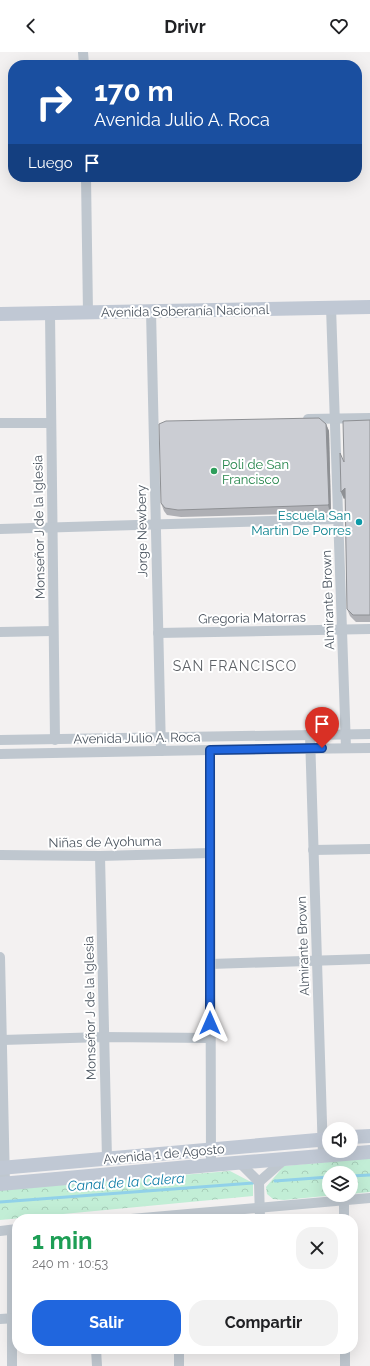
<!DOCTYPE html>
<html lang="es">
<meta charset="utf-8">
<style>
:root{--surface:#fff;--page:#f2f2f2;--text:#202124;--muted:#757577;--accent:#2066de}
body{margin:0;font-family:Raleway,sans-serif;background:var(--page);color:var(--text);height:100vh;display:flex;flex-direction:column;font-size:15px;white-space:nowrap}
*{box-sizing:border-box;margin:0}
p{font-size:13px;color:var(--muted)}
.icon{flex:none;width:22px;height:22px;fill:none;stroke:currentColor;stroke-width:2;stroke-linecap:round;stroke-linejoin:round}
.map{position:relative;flex:1;overflow:hidden}
.details{position:absolute;left:12px;top:1162px;width:346px;height:140px;display:flex;flex-direction:column;background:var(--surface);border-radius:16px;box-shadow:0 4px 16px #0002}
.details>*{flex:none}
.hud{position:absolute;left:8px;top:8px;width:354px;height:122px;border-radius:16px;box-shadow:0 4px 16px #0002;background:#1a4fa0;color:#fff;overflow:hidden}
.tools{position:absolute;left:322px;top:1070px;display:grid;gap:8px}
.tools a{display:grid;place-items:center;width:36px;height:36px;border-radius:50%;background:var(--surface);box-shadow:0 4px 16px #0002;font-size:20px}
.pin{position:absolute;display:grid;place-items:center;width:34px;height:34px;color:#fff;margin:-41px -17px;border-radius:50% 50% 50% 0;rotate:-45deg;box-shadow:0 0 4px #0007}
.pin .icon{rotate:45deg}
.me{position:absolute;width:44px;margin:-22px;rotate:0deg;stroke-linejoin:round;filter:drop-shadow(0 0 3px #0008)}
.turn{display:flex;align-items:center;gap:14px;height:84px;padding:0 20px;font-size:18px}
.turn .icon{width:52px;height:52px;stroke-width:2.5}
.turn b{display:block;font-size:28px;line-height:34px}
.then{display:flex;align-items:center;height:38px;padding:0 20px;background:#0003;gap:8px;font-size:15px}
.round{display:grid;place-items:center;flex:none;width:42px;height:42px;border-radius:16px;background:var(--page)}
.head{display:flex;align-items:center;justify-content:space-between;height:68px;padding:0 20px}
h1{font-size:24px;font-weight:700;line-height:30px;color:#1e9e55}
.button{display:flex;gap:8px;margin-top:auto;padding:8px 20px}
.button a{flex:1;height:46px;border-radius:16px;background:var(--accent);color:#fff;font-size:16px;font-weight:700;line-height:46px;text-align:center}
.button a+a{background:var(--page);color:var(--text)}
header{display:flex;justify-content:space-between;align-items:center;height:52px;padding:0 20px;background:var(--surface);font-size:18px;font-weight:700}
.map>svg:first-child{display:block}
.park{fill:url(#park-crowns)}
.lines{fill:none;stroke-linecap:round;stroke-linejoin:round}
.stream{stroke:#91d1e9;stroke-width:3}
.street{stroke:#bfc7cf;stroke-width:10}
.secondary{stroke:#c0c8d4;stroke-width:14}
.wall{fill:#afb0b5}
.shaded-wall{fill:#8e9094}
.building{fill:#cbcdd3;stroke:#8e9094}
.route-casing{stroke:#154290;stroke-width:10}
.route{stroke:#2066de;stroke-width:7}
.leisure-dot{fill:#2e9e5b;stroke:#fff;stroke-width:1.5}
.culture-dot{fill:#0f9aa8;stroke:#fff;stroke-width:1.5}
.labels{text-anchor:middle;dominant-baseline:central;stroke-width:4;stroke-linejoin:round;paint-order:stroke}
.street-label{font-size:13px;fill:#49535e;stroke:#fff}
.leisure-label{font-size:13px;fill:#27864d;stroke:#fff;text-anchor:start}
.culture-label{font-size:13px;fill:#0d838f;stroke:#fff;text-anchor:end}
.neighbourhood-label{font-size:14px;letter-spacing:1px;fill:#5d6166;stroke:#fff}
.water-label{font-size:14px;font-style:italic;fill:#127ea8;stroke:#fff}
</style>
<header><svg class="icon" aria-label="back" viewBox="0 0 24 24"><path d="M15 5l-7 7 7 7"/></svg>Drivr<svg class="icon" aria-label="heart" viewBox="0 0 24 24"><path d="M12 20l-8-8c-3-5 5-10 8-4 3-6 11-1 8 4z"/></svg></header>
<div class="map">
<svg width="370" height="1314" viewBox="0 0 370 1314">
<defs>
<pattern id="park-crowns" width="20" height="18" patternUnits="userSpaceOnUse"><rect width="20" height="18" fill="#c2eed6"/><path d="M2 6a3 3 0 1 1 6 0M12 15a3 3 0 1 1 6 0" fill="none" stroke="#a8ceba"/></pattern>
</defs>
<rect width="100%" height="100%" fill="#f3f1f1"/>
<g class="park">
<polygon points="370,1106 370,1140 351,1142 351,1121 329,1121 329,1143 336,1143 284,1148 273,1147 267,1142 266,1135 284,1114"/>
<polygon points="230,1119 253,1131 253,1144 0,1168 0,1138"/>
</g>
<g class="lines">
<g class="stream">
<polyline points="351,1124 370,1123"/>
<polyline points="275,1129 329,1125"/>
<polyline points="0,1150 253,1131"/>
</g>
<g class="street">
<polyline points="83,0 84,13"/>
<polyline points="86,125 88,261"/>
<polyline points="331,255 346,696"/>
<polyline points="151,259 161,699"/>
<polyline points="50,261 55,688"/>
<polyline points="308,367 370,366"/>
<polyline points="0,371 51,371"/>
<polyline points="0,477 338,467"/>
<polyline points="0,580 53,579"/>
<polyline points="158,581 370,577"/>
<polyline points="310,683 323,1103"/>
<polyline points="0,688 370,682"/>
<polyline points="210,698 211,1113"/>
<polyline points="0,702 210,698 370,696"/>
<polyline points="313,798 370,797"/>
<polyline points="0,803 100,804 210,801"/>
<polyline points="100,804 107,1107"/>
<polyline points="0,905 5,1132"/>
<polyline points="210,912 370,907"/>
<polyline points="2,988 104,985 210,986"/>
<polyline points="239,1110 259,1130"/>
<polyline points="259,1130 260,1167"/>
<polyline points="259,1130 285,1107"/>
<polyline points="131,1167 370,1146"/>
<polyline points="344,1167 344,1148"/>
<polyline points="12,1178 12,1314"/>
<polyline points="0,1179 17,1177"/>
<polyline points="0,1267 17,1266"/>
<polyline points="96,1297 97,1314"/>
<polyline points="179,1297 179,1314"/>
<polyline points="345,1297 345,1314"/>
</g>
<g class="secondary">
<polyline points="0,262 370,255"/>
<polyline points="351,1085 370,1084"/>
<polyline points="0,1116 329,1087"/>
<polyline points="0,1132 211,1113 370,1100"/>
</g>
</g>
<g class="wall">
<polygon points="370,368 370,570 356,570 350,564 347,557 345,446 344,447 341,440 344,410"/>
<polygon points="326,372 329,379 331,460 330,461 181,465 167,463 164,459 161,451"/>
</g>
<g class="shaded-wall">
<polygon points="326,372 329,379 331,460 330,461 328,453"/>
<polygon points="345,436 347,444 344,447 341,440"/>
</g>
<g class="building">
<polygon points="319,366 326,372 329,452 328,453 178,458 165,456 161,451 159,372 166,369"/>
<polygon points="370,368 370,563 353,563 347,557 345,436 341,440 340,401 344,410 343,369"/>
</g>
<g class="lines">
<defs>
<polyline id="route" points="210,971 210,698 322,696"/>
</defs>
<use href="#route" class="route-casing"/>
<use href="#route" class="route"/>
</g>
<circle class="leisure-dot" cx="214" cy="419" r="4"/>
<circle class="culture-dot" cx="359" cy="470" r="4"/>
<g class="labels">
<g class="street-label">
<text transform="translate(185 259) rotate(-1)">Avenida Soberanía Nacional</text>
<text transform="translate(39 475) rotate(-91)">Monseñor J de la Iglesia</text>
<text transform="translate(142 479) rotate(-91)">Jorge Newbery</text>
<text transform="translate(328 548) rotate(-92)">Almirante Brown</text>
<text transform="translate(252 566) rotate(-1)">Gregoria Matorras</text>
<text transform="translate(137 686) rotate(-1)">Avenida Julio A. Roca</text>
<text transform="translate(105 790) rotate(-1)">Niñas de Ayohuma</text>
<text transform="translate(303 894) rotate(-92)">Almirante Brown</text>
<text transform="translate(90 956) rotate(-91)">Monseñor J de la Iglesia</text>
<text transform="translate(164 1102) rotate(-5)">Avenida 1 de Agosto</text>
</g>
<g class="leisure-label">
<text x="222" y="412">Poli de San<tspan x="222" dy="15">Francisco</tspan></text>
</g>
<g class="culture-label">
<text x="351" y="463">Escuela San<tspan x="351" dy="15">Martin De Porres</tspan></text>
</g>
<g class="neighbourhood-label">
<text x="235" y="614">SAN FRANCISCO</text>
</g>
<g class="water-label">
<text transform="translate(126 1130) rotate(-4)">Canal de la Calera</text>
</g>
</g>
</svg>
<div class="tools">
<a><svg class="icon" aria-label="sound" viewBox="0 0 24 24"><path d="M4 9h4l5-4v14l-5-4H4zM17 9q2 3 0 6"/></svg></a>
<a><svg class="icon" aria-label="layers" viewBox="0 0 24 24"><path d="M12 4l9 5-9 5-9-5zM3 14l9 5 9-5"/></svg></a>
</div>
<div class="pin" style="left:322px;top:696px;background:#d93025"><svg class="icon" aria-label="arrive" viewBox="0 0 24 24"><path d="M6 21V4h12l-3 4 3 4H6"/></svg></div>
<svg class="me" style="left:210px;top:971px" viewBox="-20 -20 40 40"><path d="M0-17L14 15 0 8-14 15z" fill="#2066de" stroke="#fff" stroke-width="4"/></svg>
<div class="hud">
<div class="turn"><svg class="icon" aria-label="right" viewBox="0 0 24 24"><path d="M7 20v-9h11M14 6l5 5-5 5"/></svg><div><b>170 m</b>Avenida Julio A. Roca</div></div>
<div class="then">Luego<svg class="icon" aria-label="arrive" viewBox="0 0 24 24"><path d="M6 21V4h12l-3 4 3 4H6"/></svg></div>
</div>
<section class="details">
<div class="head"><div><h1>1 min</h1><p>240 m · 10:53</p></div><a class="round"><svg class="icon" aria-label="close" viewBox="0 0 24 24"><path d="M6 6l12 12M18 6L6 18"/></svg></a></div>
<div class="button"><a>Salir</a><a>Compartir</a></div>
</section>
</div>
